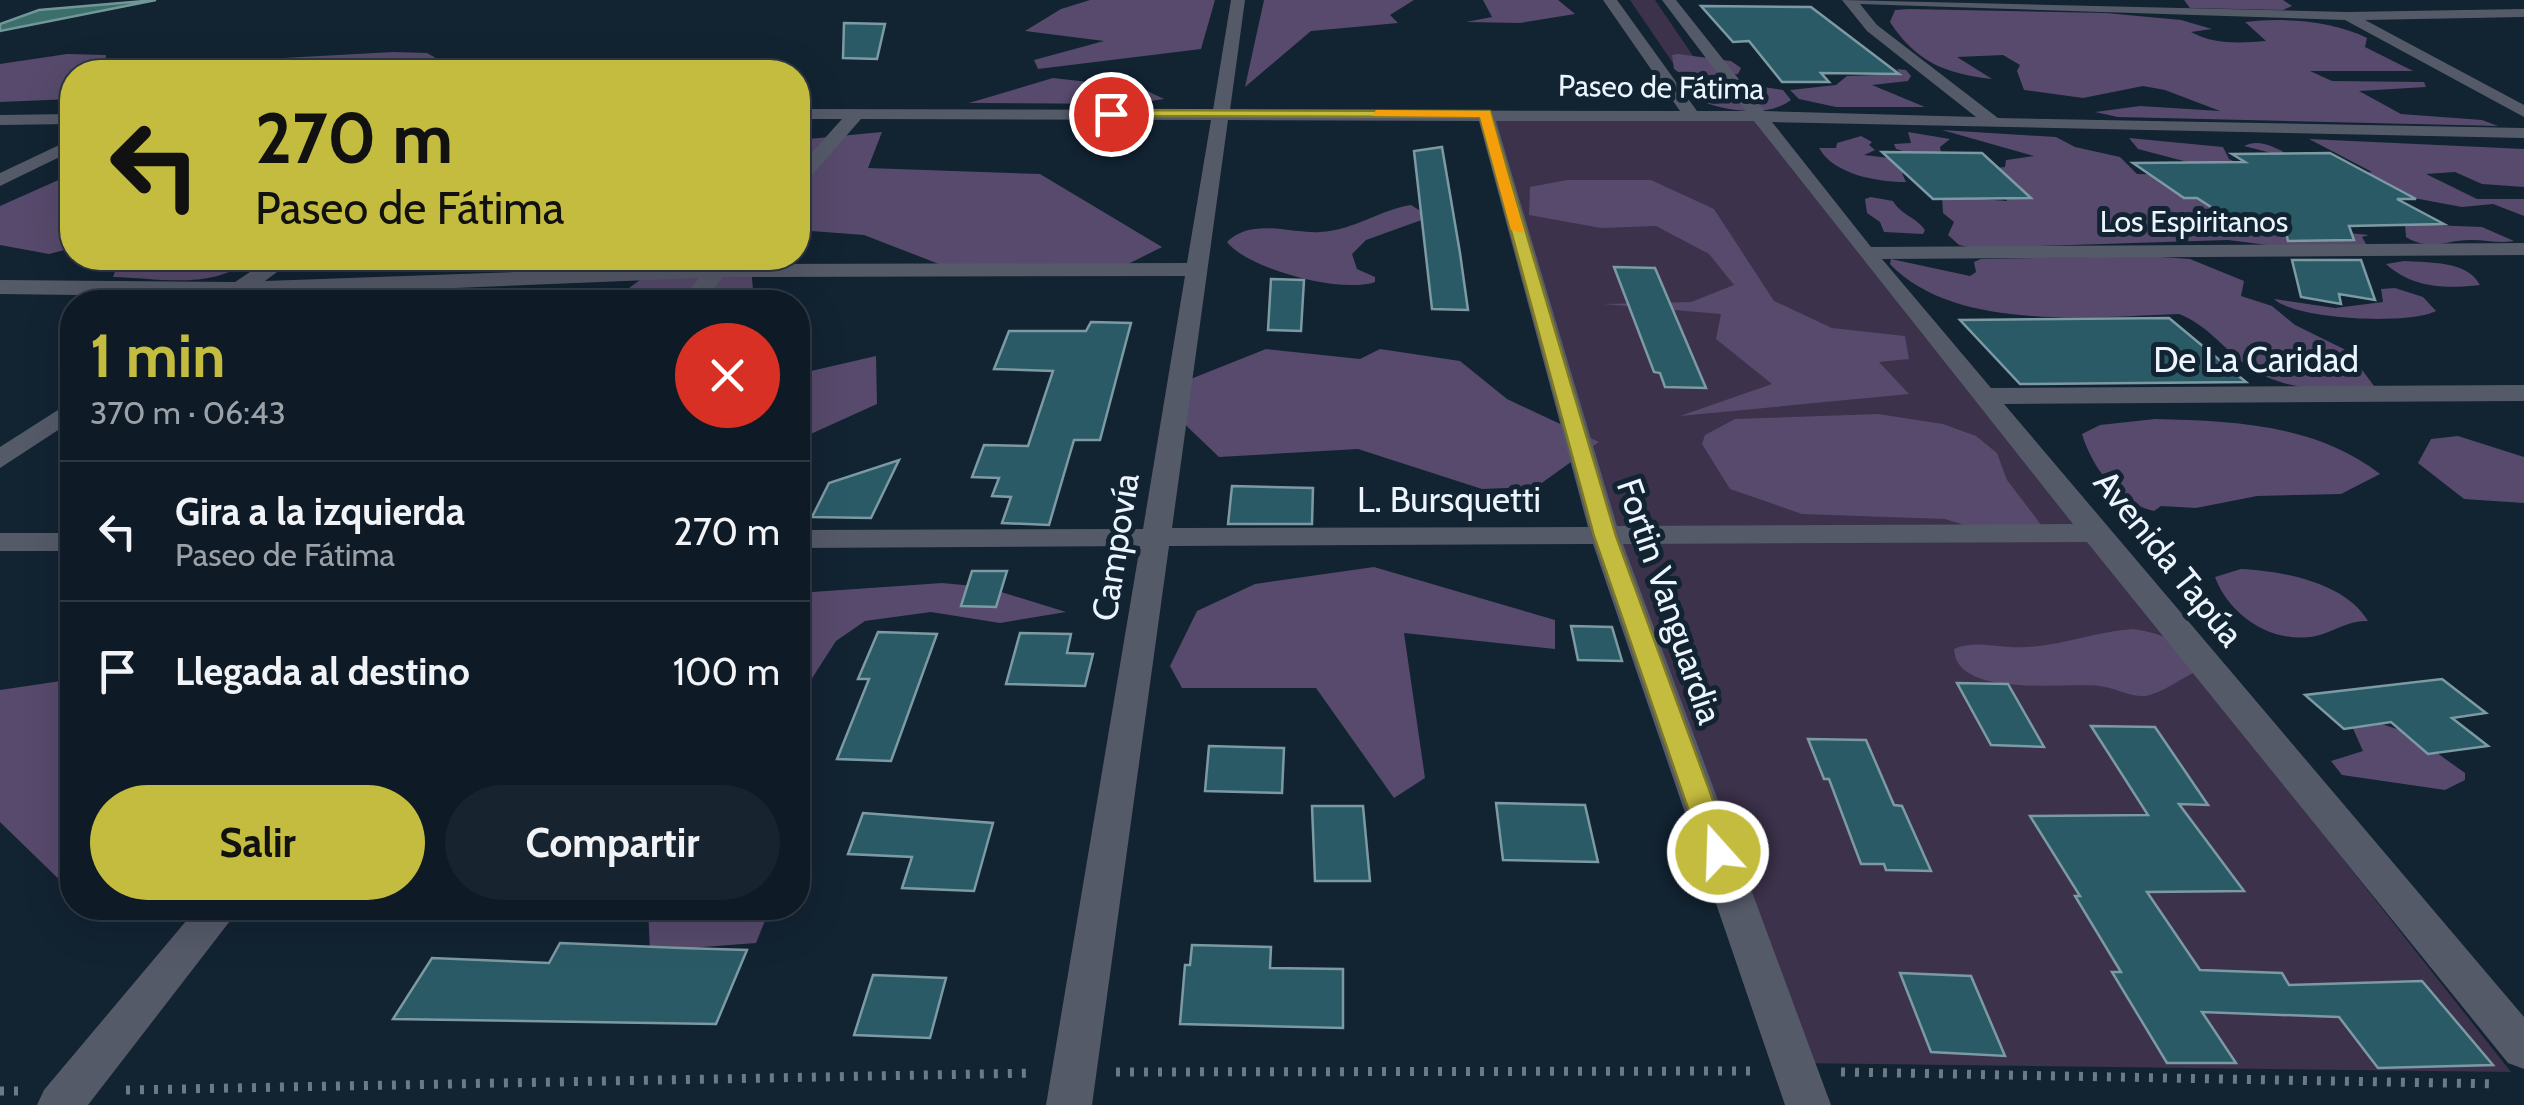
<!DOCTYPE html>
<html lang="es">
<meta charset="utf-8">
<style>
:root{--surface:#0e1a26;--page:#17232e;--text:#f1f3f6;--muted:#9ba1a7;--line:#2e3843;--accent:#c4bc3e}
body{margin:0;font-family:Cabin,sans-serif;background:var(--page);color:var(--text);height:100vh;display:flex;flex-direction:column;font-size:38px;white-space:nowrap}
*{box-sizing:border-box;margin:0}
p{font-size:32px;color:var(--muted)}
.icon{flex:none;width:55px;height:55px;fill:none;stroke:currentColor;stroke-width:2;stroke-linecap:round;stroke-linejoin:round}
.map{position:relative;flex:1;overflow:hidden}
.drawer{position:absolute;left:60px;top:290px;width:750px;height:630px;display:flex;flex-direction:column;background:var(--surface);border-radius:40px;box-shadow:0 10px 40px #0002,0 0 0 2px var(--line)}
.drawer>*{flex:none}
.guide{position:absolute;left:60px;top:60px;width:750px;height:210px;border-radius:40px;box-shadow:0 10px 40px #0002,0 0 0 2px var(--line);background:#c4bc3e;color:#111;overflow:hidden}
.pin{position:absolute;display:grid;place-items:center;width:85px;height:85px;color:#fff;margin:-42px;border:5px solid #fff;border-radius:50%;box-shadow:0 2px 10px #0007}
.me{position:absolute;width:110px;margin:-55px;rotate:340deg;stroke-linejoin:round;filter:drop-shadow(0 0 8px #0008)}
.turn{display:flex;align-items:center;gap:35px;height:210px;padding:0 30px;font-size:45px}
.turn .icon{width:130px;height:130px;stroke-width:2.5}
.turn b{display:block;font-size:70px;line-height:85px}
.round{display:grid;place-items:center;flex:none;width:105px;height:105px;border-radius:52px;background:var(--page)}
.headline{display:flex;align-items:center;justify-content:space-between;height:170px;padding:0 30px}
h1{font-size:60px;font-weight:800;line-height:75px;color:var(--accent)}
.button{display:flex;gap:20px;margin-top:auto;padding:20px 30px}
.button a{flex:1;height:115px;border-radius:60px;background:var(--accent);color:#111;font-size:40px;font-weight:800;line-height:115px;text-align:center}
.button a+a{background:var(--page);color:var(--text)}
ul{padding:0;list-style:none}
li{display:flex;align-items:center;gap:30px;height:140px;padding:0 30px;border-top:2px solid var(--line)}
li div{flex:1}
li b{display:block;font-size:38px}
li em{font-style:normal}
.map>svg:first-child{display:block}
.green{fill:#3c324b}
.forest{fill:#574a6c}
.water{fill:#3c6f6b;stroke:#719797;stroke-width:2.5}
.building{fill:#2b5a67;stroke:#7c9aa3;stroke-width:2.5}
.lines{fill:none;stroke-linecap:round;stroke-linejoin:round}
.path{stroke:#6c7986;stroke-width:9;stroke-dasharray:4 10;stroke-linecap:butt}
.minor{fill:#555a69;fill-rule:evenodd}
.route{fill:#c4bc3e;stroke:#7f7a28;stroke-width:2.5}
.slow{fill:#f59e0b}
.labels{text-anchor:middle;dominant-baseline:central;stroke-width:10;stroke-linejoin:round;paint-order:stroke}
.far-street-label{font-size:30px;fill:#ecf5fe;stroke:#122332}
.street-label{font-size:35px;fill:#ecf5fe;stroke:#122332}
</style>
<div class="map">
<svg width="2524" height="1105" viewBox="0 0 2524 1105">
<rect width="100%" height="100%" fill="#122332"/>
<g class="green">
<polygon points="1630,0 1655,0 1721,97 1696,97"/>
<polygon points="1485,113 1757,116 2511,1072 1793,1063 1605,536"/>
</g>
<g class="forest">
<polygon points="1090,0 1215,0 1201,49 1038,69 1034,60 1104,41 1025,31 1061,9"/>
<polygon points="1264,0 1414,0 1390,15 1398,23 1311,31 1245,87"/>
<polygon points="1483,0 1558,0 1575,14 1520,23 1466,22 1492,17"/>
<polygon points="2184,0 2283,0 2292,6 2283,10 2190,8"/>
<path d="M1909 9 2106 13 2181 20 2212 29 2191 32C2214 45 2241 43 2266 41L2245 22C2282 17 2334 21 2367 38L2365 47 2413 71H2310L2332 81 2424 82 2426 87 2359 91 2401 114 2482 120 2498 126 2118 117 2095 112 2140 106 2220 111 2165 90 2143 86 2083 98 2024 90 2017 71 2020 65 2003 55 1957 57 1992 79C1946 74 1916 62 1890 22L1895 10Z"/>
<polygon points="393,52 427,53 455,69 531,67 556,72 186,72 265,59"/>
<polygon points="67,54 106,55 105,72 72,72 72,99 0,102 0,64"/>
<path d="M1678 54 1731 61 1741 68 1738 74C1715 76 1695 85 1674 69L1672 55Z"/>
<polygon points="1897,69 1906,70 1911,76 1908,81 1872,85 1925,107 1836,107 1799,99 1790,90 1836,85 1847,76 1900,74"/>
<polygon points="1053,78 1141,88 1164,99 1131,104 969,103"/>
<path d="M1737 83 1783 90 1791 100C1768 118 1722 111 1696 99L1700 90Z"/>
<path d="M1942 130 2056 137 2075 147 2120 157 2137 174 2185 175 2195 164 2138 149 2129 138 2223 147 2229 159 2246 167 2283 156 2244 146C2266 134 2292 160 2315 168 2330 175 2355 174 2372 172L2309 139 2524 149V187L2482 184 2455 172 2426 174 2477 199H2524V216L2493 204 2462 207 2392 194 2204 209 2220 226 2237 231 2275 226 2369 235 2362 237 2366 244 2283 247 2228 240 1973 248 1959 245 1948 235 1954 222 1943 213 1942 196 2007 201 2004 193 1969 171 2005 167 2006 160 2034 156Z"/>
<polygon points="882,132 868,168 1040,174 1162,247 1116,270 957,271 864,235 798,230 798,140"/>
<path d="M1908 132 1950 139 1940 147 1942 158 1902 173 1906 182C1878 182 1834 175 1819 148H1836L1837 143 1861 136 1872 142 1869 145 1875 150 1864 155 1898 159 1907 152 1896 149 1894 144 1911 143Z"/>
<polygon points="72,174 72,248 49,254 0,245 0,206"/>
<polygon points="1567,180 1651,180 1714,209 1774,301 1832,328 1905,336 1909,359 1879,362 1909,394 1680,416 1772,384 1716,339 1721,314 1603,304 1691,302 1734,285 1709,254 1656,226 1601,228 1529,215 1530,187"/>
<path d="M1871 197 1893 201C1901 215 1916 217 1925 230L1923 234 1884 232 1880 222 1867 213 1865 199Z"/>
<path d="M1411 205 1430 217 1366 240 1352 254 1357 269 1375 277V282C1342 294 1247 269 1227 242 1252 217 1290 234 1320 232 1355 230 1379 210 1411 205Z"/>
<path d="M2405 224 2482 227 2514 241C2500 244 2486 240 2472 240 2449 239 2430 252 2406 237Z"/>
<path d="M2146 256 2190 259 2244 281 2241 296 2272 306 2295 325 2348 351 2374 386 2370 391C2328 389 2283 392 2248 366 2223 349 2208 325 2179 314 2094 317 1954 332 1890 264L1891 259 1970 276 1976 272 1974 262 1981 259Z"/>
<path d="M120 258H251C215 291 159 278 113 277Z"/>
<polygon points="710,260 751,266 754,302 610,302 640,280"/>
<path d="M2404 261C2429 263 2467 260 2480 285 2446 289 2412 288 2386 264Z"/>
<path d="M2395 288 2423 297 2436 311C2409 325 2296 320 2274 299L2335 308 2383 302 2381 289Z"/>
<polygon points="1266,349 1360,359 1380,349 1460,361 1507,399 1599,442 1536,487 1482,489 1358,449 1219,457 1174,414 1173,386"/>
<polygon points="876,356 877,404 804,437 798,431 798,374"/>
<polygon points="1878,414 1943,424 1976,436 1997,453 2007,480 2042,526 2005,538 1945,519 1802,514 1730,489 1702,444 1705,435 1735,419"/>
<path d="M2155 419C2234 421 2315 424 2380 474L2341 494 2257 496 2196 508 2161 506 2154 511C2119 503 2092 468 2082 434L2100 425Z"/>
<polygon points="2458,436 2524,457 2524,503 2464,499 2418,463 2431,439"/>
<polygon points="1374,567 1555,620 1555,649 1404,633 1425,778 1394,798 1316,688 1182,688 1170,666 1197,611 1255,584"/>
<path d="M2241 569C2282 571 2345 582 2368 621 2348 620 2334 632 2316 636 2272 645 2229 615 2215 577Z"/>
<polygon points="942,583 985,587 1066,612 1000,623 931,612 865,621 836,641 798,700 798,593"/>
<path d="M2133 629C2166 634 2180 642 2201 669 2185 676 2161 694 2145 696 2130 697 2113 687 2099 686 2065 682 1956 699 1954 649 1973 641 1989 646 2009 647 2053 650 2089 632 2133 629Z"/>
<polygon points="61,681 72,715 71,891 0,822 0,690"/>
<polygon points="2361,717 2409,733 2465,773 2465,780 2445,790 2342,775 2331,761 2363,751 2351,724"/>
<polygon points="648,908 770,908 756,943 650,951"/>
</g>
<polygon class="water" points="156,0 0,31 0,24 39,10"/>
<g class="building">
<polygon points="1701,6 1811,7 1899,74 1821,73 1829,82 1782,82 1749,41 1733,42"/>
<polygon points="844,23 885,24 877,59 843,58"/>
<polygon points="1442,147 1460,253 1468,310 1432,309 1414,151"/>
<polygon points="1882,152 1982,153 2031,198 1933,199"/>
<polygon points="2330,153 2416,199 2397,199 2444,224 2349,226 2354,240 2288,241 2285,228 2245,229 2197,198 2184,198 2133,163 2245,162 2232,154"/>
<polygon points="2292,260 2361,260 2375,300 2339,294 2341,304 2301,297"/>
<polygon points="1614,267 1655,268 1706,388 1665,387 1660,373 1654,372"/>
<polygon points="1271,279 1304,280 1301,331 1268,330"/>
<polygon points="2169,318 2246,382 2020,384 1960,320"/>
<polygon points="1091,322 1131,323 1100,440 1074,440 1049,525 1002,523 1011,497 992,496 999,478 972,477 984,445 1028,446 1053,371 994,369 1009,331 1086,331"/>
<polygon points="899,460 871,518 812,517 829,483"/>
<polygon points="1232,486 1313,488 1312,524 1228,524"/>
<polygon points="972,571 1007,571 996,607 961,606"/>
<polygon points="1571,626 1612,627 1622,661 1578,660"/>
<polygon points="878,632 937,634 891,761 837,759 869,679 858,679"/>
<polygon points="1020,633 1071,634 1067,653 1093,654 1085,686 1006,684"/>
<polygon points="2442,679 2486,713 2452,718 2488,746 2428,754 2391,722 2344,729 2305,695"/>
<polygon points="1957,683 2008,684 2044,747 1991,745"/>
<polygon points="2091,726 2155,727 2208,805 2179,804 2244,891 2147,892 2200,970 2282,973 2289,985 2422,981 2493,1065 2378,1068 2339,1017 2202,1012 2236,1063 2167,1063 2112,972 2121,972 2075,896 2080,896 2030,816 2148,815"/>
<polygon points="1808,739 1866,740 1894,805 1902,806 1931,871 1886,870 1884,864 1861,864 1829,779 1824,779"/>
<polygon points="1209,746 1284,748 1282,793 1205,791"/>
<polygon points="1496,803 1585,805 1598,862 1503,860"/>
<polygon points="1312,806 1363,806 1370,881 1315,881"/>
<polygon points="863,813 993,823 974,891 902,888 912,857 848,854"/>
<polygon points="560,943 681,948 747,950 716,1024 393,1019 432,958 549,963"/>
<polygon points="1192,945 1271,947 1270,968 1343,969 1343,1028 1180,1024 1185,965 1190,965"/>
<polygon points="1900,973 1971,976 2005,1056 1931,1052"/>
<polygon points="873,975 946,978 930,1038 854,1035"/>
</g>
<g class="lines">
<g class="path">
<polyline points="1116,1072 1754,1071"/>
<polyline points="1841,1072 2498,1084"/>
<polyline points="126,1090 1034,1073"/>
<polyline points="0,1091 24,1091"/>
</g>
<g class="minor">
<path d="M1231 0H1245L1230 110 1680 111 1603 0H1617L1697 111H1746L1662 0H1676L1764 111 1976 117 1867 31 1842 0 2347 12 2524 9V17L2365 20 2524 105V117L2345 20 1860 4 1877 25 1998 118 2524 128V138L1772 122 1871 247 2524 243V255L1882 259 1991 388 2524 385V401L2004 404 2524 1017V1069L2508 1063 2087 542 1623 544 1831 1105H1785L1593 544 1169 546 1092 1105H1046L1140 546 798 548V530L1143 529 1185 276 723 277 703 302H681L699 278 238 297 0 294V280L235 282 271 258H296L265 281 710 265 716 258H734L733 264 1187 263 1211 120 861 119 805 183 798 185V168L842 119H798V109L1213 110ZM1228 120 1479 121 1588 527 1172 528ZM1496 121H1754L2073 524 1617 526Z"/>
<polygon points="72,114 72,124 0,125 0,115"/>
<polygon points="72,139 72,151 0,186 0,173"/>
<polygon points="72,401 72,421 0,468 0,447"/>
<rect x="0" y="533" width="72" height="18"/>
<polygon points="197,908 240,908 88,1105 37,1105 44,1090"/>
</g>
</g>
<polygon class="route" points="1111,110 1490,111 1616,536 1732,852 1728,860 1707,860 1703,852 1594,536 1480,117 1106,116"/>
<polygon class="slow" points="1376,110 1490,111 1524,233 1511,230 1480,117 1372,116"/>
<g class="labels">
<g class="far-street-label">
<text transform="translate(1661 87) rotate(1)">Paseo de Fátima</text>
<text x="2194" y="221">Los Espiritanos</text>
</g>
<g class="street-label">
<text x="2256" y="359">De La Caridad</text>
<text x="1449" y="499">L. Bursquetti</text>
<text transform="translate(1115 547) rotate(-81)">Campovía</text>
<text transform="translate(2169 558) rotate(51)">Avenida Tapúa</text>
<text transform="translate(1670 601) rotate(71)">Fortin Vanguardia</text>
</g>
</g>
</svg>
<div class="pin" style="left:1111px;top:114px;background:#d93025"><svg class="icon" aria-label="arrive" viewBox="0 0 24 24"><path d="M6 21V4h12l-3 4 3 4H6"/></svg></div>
<svg class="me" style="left:1718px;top:852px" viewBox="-20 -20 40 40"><circle r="17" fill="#c4bc3e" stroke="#fff" stroke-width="3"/><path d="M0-11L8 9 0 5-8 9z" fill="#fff"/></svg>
<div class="guide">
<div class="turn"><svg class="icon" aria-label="left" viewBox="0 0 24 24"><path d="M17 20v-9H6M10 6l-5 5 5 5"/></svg><div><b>270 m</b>Paseo de Fátima</div></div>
</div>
<section class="drawer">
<div class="headline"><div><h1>1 min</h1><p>370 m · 06:43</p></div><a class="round" style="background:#d93025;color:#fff"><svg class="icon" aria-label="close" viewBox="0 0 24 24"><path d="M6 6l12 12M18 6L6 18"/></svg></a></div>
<ul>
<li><svg class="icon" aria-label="left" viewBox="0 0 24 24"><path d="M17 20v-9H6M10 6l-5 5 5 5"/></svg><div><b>Gira a la izquierda</b><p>Paseo de Fátima</p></div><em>270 m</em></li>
<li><svg class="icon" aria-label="arrive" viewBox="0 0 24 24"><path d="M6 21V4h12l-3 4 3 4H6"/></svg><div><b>Llegada al destino</b></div><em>100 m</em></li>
</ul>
<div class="button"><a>Salir</a><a>Compartir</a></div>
</section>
</div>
